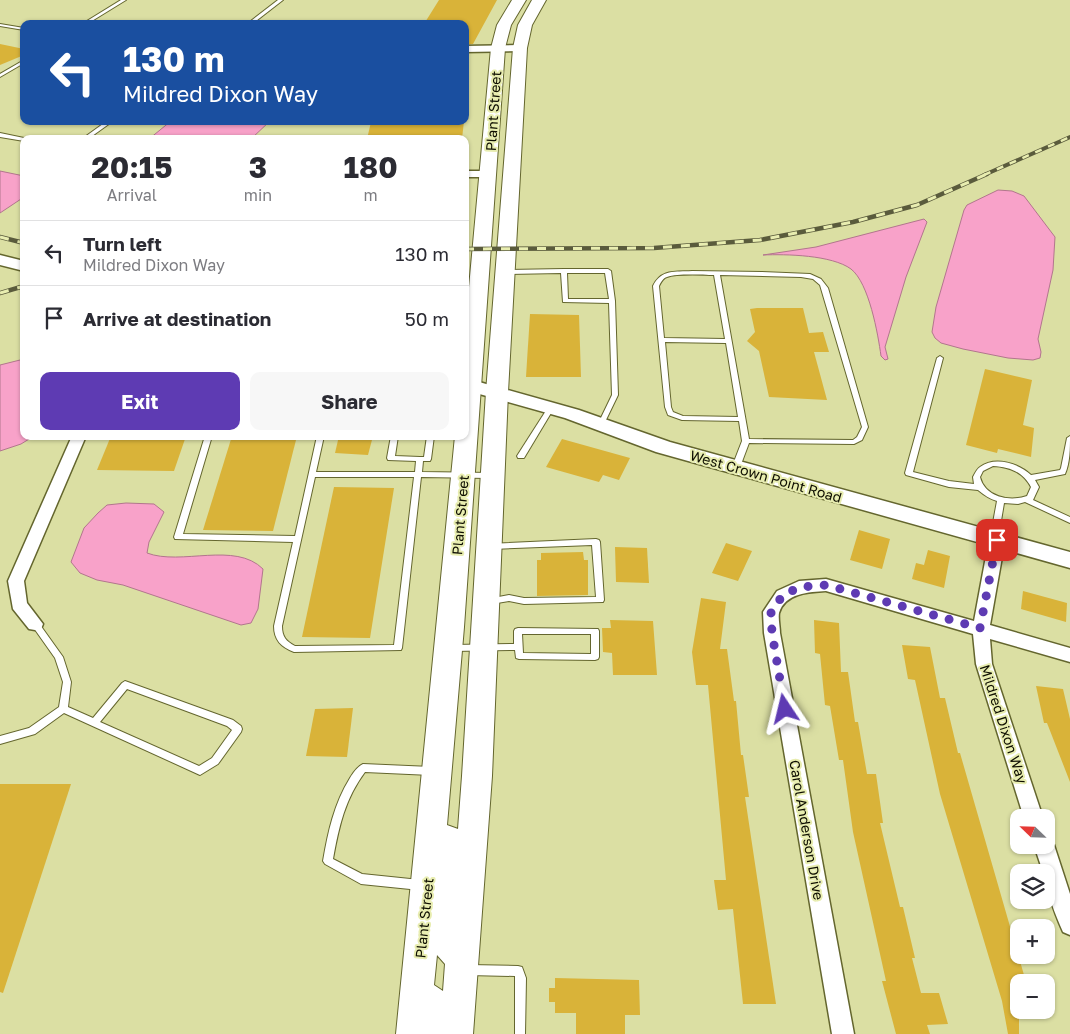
<!DOCTYPE html>
<meta charset="utf-8">
<style>
:root{--surface:#fff;--page:#f7f7f7;--text:#2b2b33;--muted:#7c7c81;--line:#e1e1e2;--accent:#5e3bb3}
body{margin:0;font-family:"Golos Text",sans-serif;background:var(--page);color:var(--text);height:100vh;display:flex;flex-direction:column;font-size:19px;white-space:nowrap}
*{box-sizing:border-box;margin:0}
p{font-size:16px;color:var(--muted)}
.icon{flex:none;width:28px;height:28px;fill:none;stroke:currentColor;stroke-width:2;stroke-linecap:round;stroke-linejoin:round}
.map{position:relative;flex:1;overflow:hidden}
.details{position:absolute;left:20px;top:135px;width:449px;height:305px;display:flex;flex-direction:column;background:var(--surface);border-radius:10px;box-shadow:0 1px 4px #0004}
.details>*{flex:none}
.top-card{position:absolute;left:20px;top:20px;width:449px;height:105px;border-radius:10px;box-shadow:0 1px 4px #0004;background:#1a4fa0;color:#fff;overflow:hidden}
.needle{width:32px;rotate:293deg}
.buttons{position:absolute;left:1010px;top:809px;display:grid;gap:10px}
.buttons a{display:grid;place-items:center;width:45px;height:45px;border-radius:10px;background:var(--surface);box-shadow:0 1px 4px #0004;font-size:25px}
.pin{position:absolute;display:grid;place-items:center;width:42px;height:42px;color:#fff;margin:-21px;border-radius:10px;box-shadow:0 2px 8px #0006}
.me{position:absolute;width:55px;margin:-28px;rotate:350deg;stroke-linejoin:round;filter:drop-shadow(0 0 4px #0008)}
.turn{display:flex;align-items:center;gap:18px;height:105px;padding:0 20px;font-size:22px}
.turn .icon{width:65px;height:65px;stroke-width:2.5}
.turn b{display:block;font-size:35px;line-height:42px}
.eta{display:flex;justify-content:space-evenly;align-items:center;height:85px;text-align:center}
.eta b{font-size:30px;font-weight:700;line-height:35px}
.cta{display:flex;gap:10px;margin-top:auto;padding:10px 20px}
.cta a{flex:1;height:58px;border-radius:10px;background:var(--accent);color:#fff;font-size:20px;font-weight:700;line-height:58px;text-align:center}
.cta a+a{background:var(--page);color:var(--text)}
ul{padding:0;list-style:none}
li{display:flex;align-items:center;gap:15px;height:65px;padding:0 20px;border-top:1px solid var(--line)}
li div{flex:1}
li b{display:block;font-size:19px}
li em{font-style:normal}
.map>svg:first-child{display:block}
.water{fill:#f8a2c9;stroke:#b2768d}
.building{fill:#d9b339}
.lines{fill:none;stroke-linecap:round;stroke-linejoin:round}
.lane-casing{stroke:#64662e;stroke-width:2}
.street-casing{stroke:#64662e;stroke-width:3}
.secondary-casing{stroke:#64662e;stroke-width:3}
.primary-casing{stroke:#64662e;stroke-width:2}
.lane{fill:#fff;fill-rule:evenodd}
.street{fill:#fff;fill-rule:evenodd}
.secondary{fill:#fff;fill-rule:evenodd}
.primary{fill:#fff;fill-rule:evenodd}
.rail-far1-casing{stroke:#5a5b3c;stroke-width:4}
.rail-casing{stroke:#5a5b3c;stroke-width:4.5}
.rail-far1{stroke:#e8edb0;stroke-width:2.5;stroke-dasharray:7;stroke-linecap:butt}
.rail{stroke:#e8edb0;stroke-width:3;stroke-dasharray:9;stroke-linecap:butt}
.route{stroke:#5e3bb3;stroke-width:9;stroke-dasharray:0 16.2}
.labels{text-anchor:middle;dominant-baseline:central;stroke-width:4;stroke-linejoin:round;paint-order:stroke}
.street-label{font-size:14px;fill:#0e0e00;stroke:#e8edb0}
</style>
<div class="map">
<svg width="1070" height="1034" viewBox="0 0 1070 1034">
<rect width="100%" height="100%" fill="#dbdfa3"/>
<g class="water">
<polygon points="171,121 270,121 251,139 149,139"/>
<polygon points="0,171 24,176 24,197 0,213"/>
<polygon points="998,190 1012,191 1024,196 1055,237 1053,270 1038,339 1041,352 1040,358 1033,360 1008,358 963,349 941,343 935,338 932,332 936,307 964,210 967,205"/>
<path d="M924 219 927 222 906 277 885 347 888 359 885 360 881 356C878 334 869 283 851 269 832 255 786 254 763 255L816 247Z"/>
<polygon points="24,359 24,436 34,436 21,444 0,451 0,365"/>
<path d="M126 503 154 504 164 512 149 542 147 553C181 566 235 541 263 569L258 609 251 623 241 625 123 585 97 580 80 573 71 562 84 528 98 513 107 505Z"/>
</g>
<g class="building">
<polygon points="439,0 497,0 473,44 465,44 465,24 424,24"/>
<polygon points="0,44 24,49 24,55 0,65"/>
<polygon points="424,121 464,121 462,139 367,139 371,122"/>
<polygon points="757,308 803,308 809,333 823,332 829,352 814,352 827,400 769,397 759,351 747,341 755,332 750,309"/>
<polygon points="530,314 579,315 581,377 526,377"/>
<polygon points="985,369 1032,380 1023,425 1034,428 1031,457 998,449 997,453 966,445"/>
<polygon points="111,436 186,436 174,471 97,470"/>
<polygon points="232,436 297,436 273,531 203,530"/>
<polygon points="339,436 373,436 368,455 335,453"/>
<polygon points="562,439 630,458 619,480 603,475 599,482 546,467"/>
<polygon points="334,487 394,488 370,638 302,637"/>
<polygon points="859,530 890,539 882,569 850,560"/>
<polygon points="726,543 752,551 738,581 712,573"/>
<polygon points="615,547 647,548 649,583 616,582"/>
<polygon points="928,550 950,556 944,588 912,579 916,563 924,565"/>
<polygon points="583,552 584,560 588,560 588,595 537,596 537,560 541,560 541,553"/>
<polygon points="1023,591 1067,603 1066,622 1021,609"/>
<polygon points="701,598 726,602 720,649 727,649 734,701 736,701 741,755 743,755 749,797 745,797 776,1004 743,1004 733,909 718,910 714,880 726,880 708,685 696,685 692,652"/>
<polygon points="610,620 653,621 657,675 613,675 612,653 603,652 602,628 611,628"/>
<polygon points="814,620 839,623 841,672 848,672 855,722 858,722 867,774 876,774 883,823 880,823 900,907 903,907 915,958 912,958 921,993 939,993 948,1024 927,1025 930,1034 896,1034 882,981 886,981 853,832 843,760 839,760 830,706 825,705 820,654 815,653"/>
<polygon points="902,645 930,647 940,698 945,698 958,753 960,753 1026,982 1019,982 1019,1034 1008,1034 1002,1001 940,794 915,680 908,679"/>
<polygon points="1036,686 1063,689 1070,719 1070,782 1047,723 1044,723"/>
<polygon points="353,708 347,757 306,756 315,709"/>
<polygon points="0,784 71,784 3,993 0,992"/>
<polygon points="555,978 639,980 640,1015 625,1015 625,1034 576,1034 576,1013 555,1013 555,1002 549,1002 549,988 555,988"/>
</g>
<g class="lines">
<defs>
<g id="lane">
<polygon points="121,0 126,0 87,24 82,24"/>
<polygon points="278,0 283,0 252,24 247,24"/>
<polygon points="0,24 24,28 24,30 0,26"/>
<polygon points="24,60 24,63 0,77 0,74"/>
<polygon points="107,121 113,121 88,139 82,139"/>
<polygon points="0,133 24,138 25,139 24,139 24,141 0,137"/>
<path d="M564 269H608L611 271 615 301 618 395 604 424 601 426 598 424 612 395 609 303 563 302 561 273 506 274 503 272 506 270ZM567 273H605L609 299H568Z"/>
<path d="M692 271 762 272 810 274 821 279 828 288 868 427 862 440 854 444 749 443 740 467 736 469 732 467 742 441 739 421 682 420 668 415 665 407 653 286C661 269 675 272 692 271ZM714 275 725 339 664 338 659 286C661 282 663 278 667 277 678 273 702 275 714 275ZM720 275 801 277 813 279 820 285 862 427 857 437 853 440 749 439ZM665 342 726 343 738 417 683 416 673 412 671 407Z"/>
<path d="M940 356 943 358 913 472 949 481 974 484 973 477C975 473 977 469 980 467 995 456 1018 463 1031 475L1060 470 1061 468 1067 438 1070 436C1070 448 1070 463 1065 474L1035 480 1039 487 1033 500 1070 517V523L1025 502 1018 504 1004 503 998 539 994 542 990 539 997 501C990 499 984 495 978 490L949 487 906 475 905 473 937 358ZM993 466C1010 467 1023 472 1031 487L1027 496C1009 502 985 497 980 477L983 471Z"/>
<polygon points="549,406 553,406 554,408 524,458 518,458 517,456"/>
<path d="M205 436H212L183 534 295 536 317 436H324L316 472H415L416 461 388 460 387 458 391 436H398L395 456 420 457H424L427 436H434L431 459 430 461H423L422 472 492 473 493 475 489 478 421 477 402 648 401 650 294 652C281 647 274 640 274 626L293 542 175 539 174 537ZM315 477H414L394 645 295 646C286 641 282 637 282 626Z"/>
<polygon points="596,539 599,540 600,542 604,600 603,602 524,604 509,601 491,604 488,603 487,601 488,599 509,595 524,598 596,597 592,545 492,549 489,548 488,546 489,544"/>
<path d="M35 621 38 622 63 657 71 682 68 707 93 718 122 683 125 681 233 720 241 726 242 729 241 732 218 764 200 775 64 713 35 734 0 744V736L29 728 59 707 63 682 55 658 31 624 32 622ZM127 689 227 726 232 730 212 758 199 766 100 722Z"/>
<path d="M518 628 598 629 599 631V657L598 659 595 660 519 659 516 658 515 650 453 651 450 650 449 648 450 646 453 645 514 644V631L515 629ZM522 634H591V654L523 653Z"/>
<path d="M363 764 431 767 434 768 436 771 434 774 431 775 365 772C345 799 339 826 333 859L362 874 420 880 423 882 425 885 423 888 420 890 361 884 325 864 323 861C328 832 334 804 350 778 353 773 357 767 363 764Z"/>
<polygon points="468,965 518,966 522,967 526,978 525,1034 515,1034 515,976 468,975 464,974 463,970 464,966"/>
</g>
<g id="street">
<polygon points="465,46 520,45 524,48 520,51 465,52"/>
<polygon points="465,171 488,171 493,174 488,177 465,177"/>
<polygon points="72,436 86,436 24,581 27,603 43,624 41,629 35,630 29,629 13,609 8,581"/>
<path d="M997 534 1002 536 1005 540 990 625 1070 648V662L990 639 992 664 1043 818H1024L976 664 973 634 826 591C809 592 785 593 779 613 778 619 780 627 780 633L854 1034H832L764 633 763 612 777 591 799 581 826 579 974 621 989 540 992 536Z"/>
<path d="M1046 837 1051 839 1054 845 1070 894V935L1063 932C1055 914 1046 892 1046 872H1043L1034 845H1046Z"/>
</g>
<g id="secondary">
<polygon points="0,255 24,261 24,271 0,265"/>
<polygon points="465,378 579,410 670,442 1070,552 1070,568 656,452 565,418 465,390"/>
</g>
<path id="primary" d="M512 0H526L511 25 505 48 464 627 447 825 458 829 462 776 486 392 513 48 518 25 532 0H546L532 25 527 48 508 392 492 776 473 1034H396L455 436H465V331L491 48 497 25ZM437 955 445 964 443 991 434 985Z"/>
</defs>
<use href="#lane" class="lane-casing"/>
<use href="#street" class="street-casing"/>
<use href="#secondary" class="secondary-casing"/>
<use href="#primary" class="primary-casing"/>
<use href="#lane" class="lane"/>
<use href="#street" class="street"/>
<use href="#secondary" class="secondary"/>
<use href="#primary" class="primary"/>
<defs>
<polyline id="rail-far1" points="984,175 1070,137"/>
<g id="rail">
<polyline points="0,237 24,243"/>
<polyline points="465,249 654,248 760,240 853,222 917,205 987,174"/>
<polyline points="0,293 24,286"/>
</g>
</defs>
<use href="#rail-far1" class="rail-far1-casing"/>
<use href="#rail" class="rail-casing"/>
<use href="#rail-far1" class="rail-far1"/>
<use href="#rail" class="rail"/>
</g>
<g class="lines">
<polyline class="route" points="785,709 772,633 771,612 783,595 800,587 826,585 980,628 997,540"/>
</g>
<g class="labels">
<g class="street-label">
<text transform="translate(493 111) rotate(-86)">Plant Street</text>
<text transform="translate(766 476) rotate(16)">West Crown Point Road</text>
<text transform="translate(460 515) rotate(-85)">Plant Street</text>
<text transform="translate(1004 724) rotate(72)">Mildred Dixon Way</text>
<text transform="translate(807 830) rotate(80)">Carol Anderson Drive</text>
<text transform="translate(424 918) rotate(-84)">Plant Street</text>
</g>
</g>
</svg>
<div class="buttons">
<a><svg class="needle" viewBox="-14 -14 28 28"><path d="M0-13l5 13h-10z" fill="#e53935"/><path d="M0 13l5-13h-10z" fill="#7c7c81"/></svg></a>
<a><svg class="icon" aria-label="layers" viewBox="0 0 24 24"><path d="M12 4l9 5-9 5-9-5zM3 14l9 5 9-5"/></svg></a>
<a>+</a>
<a>−</a>
</div>
<div class="pin" style="left:997px;top:540px;background:#d93025"><svg class="icon" aria-label="arrive" viewBox="0 0 24 24"><path d="M6 21V4h12l-3 4 3 4H6"/></svg></div>
<svg class="me" style="left:785px;top:709px" viewBox="-20 -20 40 40"><path d="M0-17L14 15 0 8-14 15z" fill="#5e3bb3" stroke="#fff" stroke-width="4"/></svg>
<div class="top-card">
<div class="turn"><svg class="icon" aria-label="left" viewBox="0 0 24 24"><path d="M17 20v-9H6M10 6l-5 5 5 5"/></svg><div><b>130 m</b>Mildred Dixon Way</div></div>
</div>
<section class="details">
<div class="eta">
<div><b>20:15</b><p>Arrival</p></div>
<div><b>3</b><p>min</p></div>
<div><b>180</b><p>m</p></div>
</div>
<ul>
<li><svg class="icon" aria-label="left" viewBox="0 0 24 24"><path d="M17 20v-9H6M10 6l-5 5 5 5"/></svg><div><b>Turn left</b><p>Mildred Dixon Way</p></div><em>130 m</em></li>
<li><svg class="icon" aria-label="arrive" viewBox="0 0 24 24"><path d="M6 21V4h12l-3 4 3 4H6"/></svg><div><b>Arrive at destination</b></div><em>50 m</em></li>
</ul>
<div class="cta"><a>Exit</a><a>Share</a></div>
</section>
</div>
